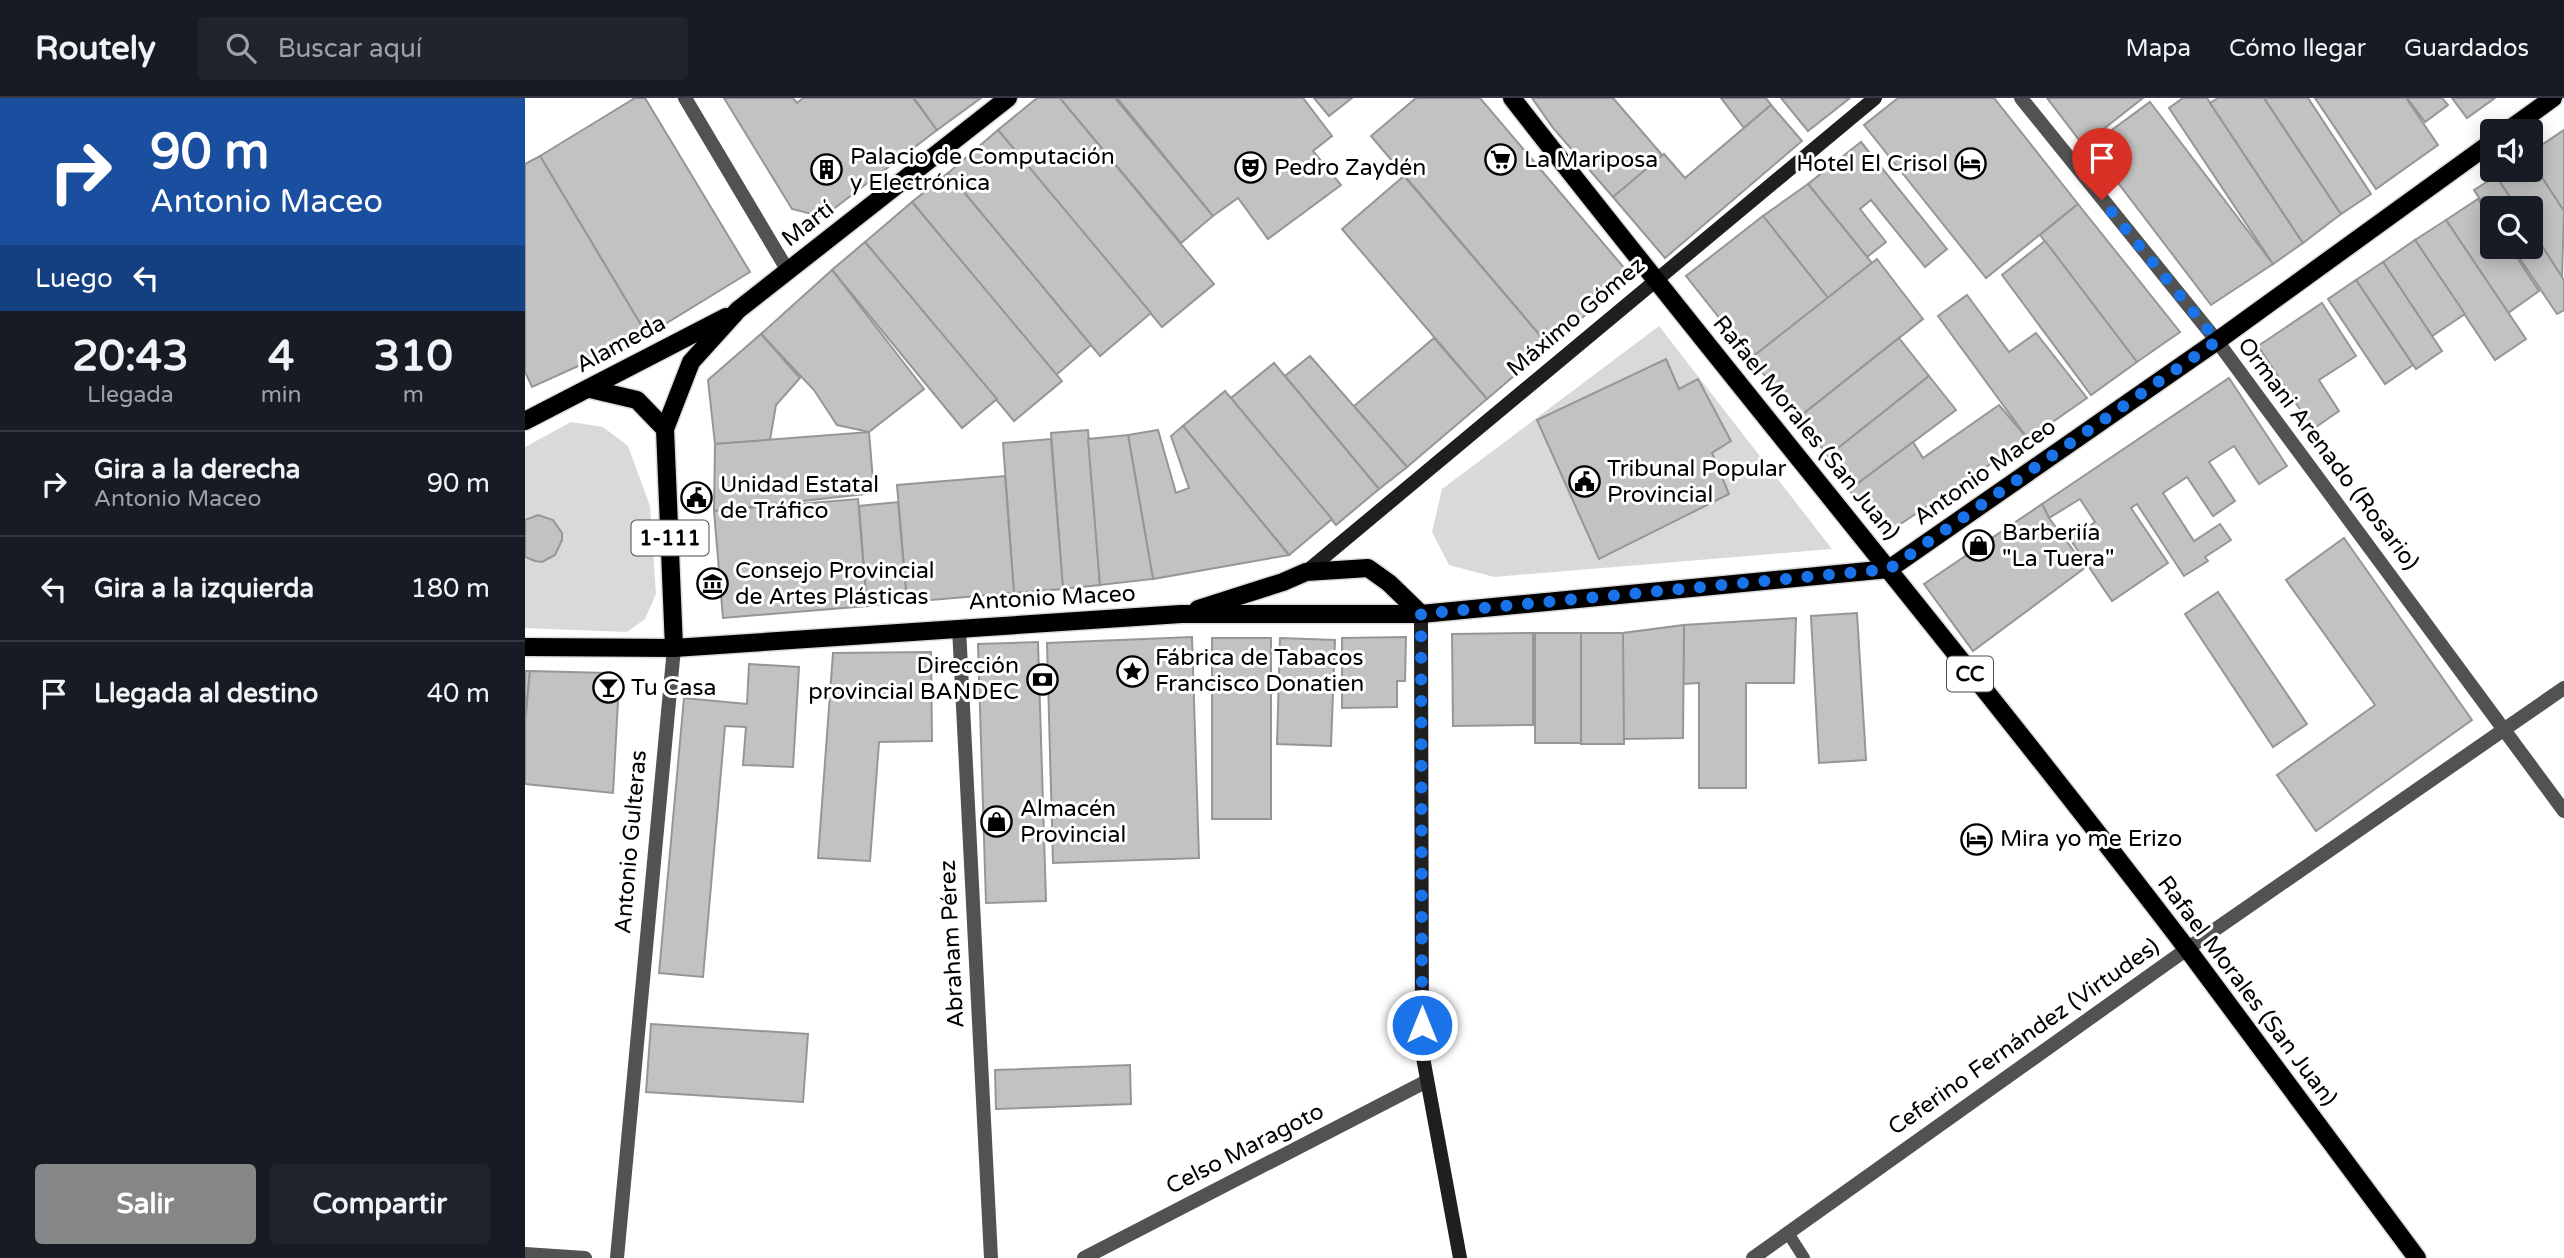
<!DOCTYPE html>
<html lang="es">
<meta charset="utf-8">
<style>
:root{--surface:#171b24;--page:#20242c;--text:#f1f3f6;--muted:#9ea1a6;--line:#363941;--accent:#858687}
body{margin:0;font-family:"Varela Round",sans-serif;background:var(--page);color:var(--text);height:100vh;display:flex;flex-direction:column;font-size:26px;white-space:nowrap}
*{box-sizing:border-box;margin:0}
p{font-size:23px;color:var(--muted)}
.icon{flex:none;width:38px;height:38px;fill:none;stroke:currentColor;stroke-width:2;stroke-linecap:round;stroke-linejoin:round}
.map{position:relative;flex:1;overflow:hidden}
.drawer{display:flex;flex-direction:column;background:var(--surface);width:525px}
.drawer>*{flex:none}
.top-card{background:#1a4fa0;color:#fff;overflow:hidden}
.fabs{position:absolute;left:1955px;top:21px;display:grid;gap:14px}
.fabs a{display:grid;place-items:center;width:63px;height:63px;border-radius:7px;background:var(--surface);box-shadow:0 4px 18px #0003;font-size:35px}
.pin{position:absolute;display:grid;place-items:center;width:60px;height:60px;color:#fff;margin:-72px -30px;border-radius:50% 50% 50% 0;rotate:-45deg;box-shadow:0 0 7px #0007}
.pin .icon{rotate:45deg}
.me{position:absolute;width:77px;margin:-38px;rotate:0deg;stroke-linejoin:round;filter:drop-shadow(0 0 5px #0008)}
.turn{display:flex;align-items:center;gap:24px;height:147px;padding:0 35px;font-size:32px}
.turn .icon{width:91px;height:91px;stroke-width:2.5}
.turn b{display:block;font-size:49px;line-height:60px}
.then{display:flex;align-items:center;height:66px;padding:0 35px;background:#0003;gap:14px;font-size:26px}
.eta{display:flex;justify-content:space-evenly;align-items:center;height:119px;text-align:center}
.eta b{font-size:42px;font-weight:700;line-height:49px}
.button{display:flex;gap:14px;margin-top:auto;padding:14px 35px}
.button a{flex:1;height:80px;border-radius:7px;background:var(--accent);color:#fff;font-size:28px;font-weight:700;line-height:80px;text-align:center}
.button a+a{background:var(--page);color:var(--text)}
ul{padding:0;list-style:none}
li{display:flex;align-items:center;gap:21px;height:105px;padding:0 35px;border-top:2px solid var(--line)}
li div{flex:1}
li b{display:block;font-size:26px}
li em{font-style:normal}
header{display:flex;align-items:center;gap:42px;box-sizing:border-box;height:98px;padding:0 35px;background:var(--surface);border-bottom:2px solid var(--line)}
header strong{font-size:33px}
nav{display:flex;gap:38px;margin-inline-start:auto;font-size:24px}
.search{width:490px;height:63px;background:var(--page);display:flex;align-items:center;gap:18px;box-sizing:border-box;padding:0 24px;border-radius:7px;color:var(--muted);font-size:26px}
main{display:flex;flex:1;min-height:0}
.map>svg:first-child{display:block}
.green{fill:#d9d9d9}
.building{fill:#c2c2c2;stroke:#969696;stroke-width:2}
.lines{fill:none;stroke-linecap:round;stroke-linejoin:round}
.primary-casing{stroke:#dbdbdb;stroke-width:21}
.service{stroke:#525252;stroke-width:12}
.minor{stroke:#525252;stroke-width:14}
.tertiary{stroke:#525252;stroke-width:14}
.secondary{stroke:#1f1f1f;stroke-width:14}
.primary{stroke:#000;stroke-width:18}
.route{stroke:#1a73e8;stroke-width:12;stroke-dasharray:0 21.6}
.labels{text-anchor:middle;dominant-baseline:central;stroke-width:6;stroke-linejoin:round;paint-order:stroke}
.shield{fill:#fff;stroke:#4c4c4c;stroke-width:2}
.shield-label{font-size:21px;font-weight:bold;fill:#000}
.poi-label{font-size:23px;fill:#000;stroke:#fff;text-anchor:start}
.street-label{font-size:23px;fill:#000;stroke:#fff}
</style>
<header>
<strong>Routely</strong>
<div class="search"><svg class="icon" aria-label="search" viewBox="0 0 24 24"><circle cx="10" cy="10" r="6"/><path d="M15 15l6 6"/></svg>Buscar aquí</div>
<nav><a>Mapa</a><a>Cómo llegar</a><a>Guardados</a></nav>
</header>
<main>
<section class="drawer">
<div class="top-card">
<div class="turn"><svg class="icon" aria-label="right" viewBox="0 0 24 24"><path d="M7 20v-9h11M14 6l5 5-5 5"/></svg><div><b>90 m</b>Antonio Maceo</div></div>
<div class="then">Luego<svg class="icon" aria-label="left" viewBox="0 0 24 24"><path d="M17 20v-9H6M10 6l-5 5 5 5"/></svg></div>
</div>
<div class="eta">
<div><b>20:43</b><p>Llegada</p></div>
<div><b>4</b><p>min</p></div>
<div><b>310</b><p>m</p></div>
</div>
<ul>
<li><svg class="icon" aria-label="right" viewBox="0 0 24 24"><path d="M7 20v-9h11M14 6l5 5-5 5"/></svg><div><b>Gira a la derecha</b><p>Antonio Maceo</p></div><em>90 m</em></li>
<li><svg class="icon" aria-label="left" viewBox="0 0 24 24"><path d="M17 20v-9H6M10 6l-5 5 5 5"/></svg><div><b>Gira a la izquierda</b></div><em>180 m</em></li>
<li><svg class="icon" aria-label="arrive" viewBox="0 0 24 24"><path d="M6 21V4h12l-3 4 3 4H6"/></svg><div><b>Llegada al destino</b></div><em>40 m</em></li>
</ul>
<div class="button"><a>Salir</a><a>Compartir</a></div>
</section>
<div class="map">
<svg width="2039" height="1160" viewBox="0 0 2039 1160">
<rect width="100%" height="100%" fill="#fff"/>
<g class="green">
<polygon points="1134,228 1307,451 969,479 924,467 907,434 917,391"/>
<polygon points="46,324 78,329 103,348 125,408 131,496 120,521 102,534 0,530 0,349"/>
</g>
<g class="building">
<polygon points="110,0 120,0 225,174 122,237 15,58"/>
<polygon points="199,0 268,0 272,5 278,0 388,0 412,32 298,119 267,111"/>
<polygon points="389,0 456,0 412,32"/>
<polygon points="512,0 535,0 689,186 637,229 473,32"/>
<polygon points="535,0 590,0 688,118 656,145"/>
<polygon points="592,0 778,0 807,38 788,53 816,87 743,141 713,100 688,118"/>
<polygon points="789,0 827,0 804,18"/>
<polygon points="891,0 955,0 1106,178 1024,248 846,38"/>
<polygon points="1007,0 1088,0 1138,58 1088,99 1028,30"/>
<polygon points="1196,0 1241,0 1246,7 1219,30"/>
<polygon points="1256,0 1325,0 1283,33"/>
<polygon points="1373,0 1469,0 1553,106 1461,180 1339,27"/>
<polygon points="1522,0 1618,0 1558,47"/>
<polygon points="1658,0 1682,0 1778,145 1748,166 1644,10"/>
<polygon points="1693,0 1739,0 1816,116 1778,145 1685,5"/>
<polygon points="1739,0 1783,0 1846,96 1816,116"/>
<polygon points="1790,0 1881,0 1913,47 1851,91"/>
<polygon points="1882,0 1917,0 1923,7 1900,24"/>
<polygon points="1927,0 1970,0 1942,20"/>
<polygon points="1625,4 1748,166 1686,207 1565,48"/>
<polygon points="1246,7 1277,43 1140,160 1088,99 1139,56 1160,80"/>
<polygon points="473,32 626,215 575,258 423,75"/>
<polygon points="2039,32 2039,113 2006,63 2006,54"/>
<polygon points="1336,44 1422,151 1400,169 1346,102 1335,111 1361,144 1342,159 1283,86"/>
<polygon points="15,58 122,237 7,289 0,274 0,66"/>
<polygon points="2006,63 2039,113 2037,179 2006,131 2006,110 1992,110 1971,78 1980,72 2006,72"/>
<polygon points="423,75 566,247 531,277 387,104"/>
<polygon points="879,78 1024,248 962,301 817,131"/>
<polygon points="1971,78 1992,110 1967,110 1967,119 1949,92"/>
<polygon points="1283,86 1347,165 1303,200 1238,118"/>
<polygon points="1953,101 1967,122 1967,149 1985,149 2014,193 1983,215 1921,122"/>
<polygon points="387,104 537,283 489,323 340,144"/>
<polygon points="1553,106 1655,234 1612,264 1515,137"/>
<polygon points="1238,118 1303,200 1226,260 1161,178"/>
<polygon points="1921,122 2001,241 1970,262 1890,142"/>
<polygon points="2006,131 2039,182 2039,212 2032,216 1987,149 2006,149"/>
<polygon points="1890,142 1940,216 1907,238 1858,164"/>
<polygon points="1520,143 1612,264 1566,297 1477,177"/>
<polygon points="340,144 472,301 437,330 307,172"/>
<polygon points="1352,161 1398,221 1273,320 1226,260"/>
<polygon points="1858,164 1917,253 1891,271 1831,182"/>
<polygon points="307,172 399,291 344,334 312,327 289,292 236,236"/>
<polygon points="1831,182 1888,267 1860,286 1803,201"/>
<polygon points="1442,197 1484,254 1511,235 1562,300 1503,341 1413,218"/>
<polygon points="1797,205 1831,258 1794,282 1814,313 1788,331 1733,248"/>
<polygon points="236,236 275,280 251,307 245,342 190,346 183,282"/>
<polygon points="909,240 962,301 882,369 829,308"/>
<polygon points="1374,240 1404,278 1303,358 1273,320"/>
<polygon points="785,258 882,369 854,391 760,278"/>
<polygon points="1141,261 1154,291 1173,281 1206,343 1187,355 1204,396 1074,461 1012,322"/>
<polygon points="749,265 854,391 811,427 706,300"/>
<polygon points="1404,278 1431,312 1324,392 1303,358"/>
<polygon points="1704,280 1762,368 1734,386 1709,348 1684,364 1710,403 1688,418 1662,379 1638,395 1669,443 1695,426 1706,442 1680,459 1683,463 1659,478 1612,406 1606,410 1643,465 1587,503 1545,441 1570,424 1555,401 1524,420 1517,406"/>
<polygon points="700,293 807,421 764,457 658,328"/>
<polygon points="1474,307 1503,341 1359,437 1324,392 1388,344 1398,360"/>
<polygon points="658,328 764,457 628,481 603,337 633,332 651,395 664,390 646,338"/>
<polygon points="563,332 575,487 538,491 526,335"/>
<polygon points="344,334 349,395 189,413 190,346"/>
<polygon points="603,337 628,481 575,487 563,341"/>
<polygon points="526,341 538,491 489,495 478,345"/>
<polygon points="480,378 489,495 382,504 372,387"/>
<polygon points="333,401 342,508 198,520 189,413"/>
<polygon points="373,404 382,504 342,508 334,408"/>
<polygon points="1517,406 1524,420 1561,469 1448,553 1399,486"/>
<polygon points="13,417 28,422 37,435 37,442 30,457 17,464 10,463 0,459 0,422"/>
<polygon points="1819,440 1947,622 1791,733 1752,677 1850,607 1761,482"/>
<polygon points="1693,494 1782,626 1748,649 1660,516"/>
<polygon points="1332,515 1341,662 1294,665 1286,518"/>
<polygon points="1271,520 1269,585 1221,585 1221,690 1174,690 1174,585 1158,586 1159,527"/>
<polygon points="1159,527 1158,640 1098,641 1098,535"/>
<polygon points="1008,535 1008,627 928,628 927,536"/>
<rect x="1010" y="535" width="46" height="110"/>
<polygon points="1056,535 1098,535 1099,646 1056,646"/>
<polygon points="667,539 674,760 528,765 522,545"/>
<polygon points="881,539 880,583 872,583 872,609 817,610 817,540"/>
<rect x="687" y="540" width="59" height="181"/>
<polygon points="755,540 810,542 806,648 752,646"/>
<polygon points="513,544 521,803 461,805 453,546"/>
<polygon points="406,554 407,643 354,644 345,763 293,760 308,555"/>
<polygon points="224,566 274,569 268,669 218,667 221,629 200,628 178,879 134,875 159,600 222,606"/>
<polygon points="0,573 5,573 0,625"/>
<polygon points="5,573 83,575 94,585 88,695 0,686 0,625"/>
<polygon points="126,926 283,936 278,1004 121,994"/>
<polygon points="605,967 606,1006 471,1011 470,972"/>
</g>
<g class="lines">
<defs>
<g id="primary">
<path d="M987 0C1210 286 1443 564 1663 852 1740 954 1816 1057 1892 1160"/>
<polyline points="1982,33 2028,0"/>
<polyline points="65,291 112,302 140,331"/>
<polyline points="0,323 201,219"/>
<polyline points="673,511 758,484 781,474 843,470 864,485 896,516"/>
<polyline points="0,549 149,550 656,516 896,516 1364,471 1692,243 1967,44"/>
<polyline points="149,550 140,331 166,264 213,212 483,0"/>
</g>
</defs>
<use href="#primary" class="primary-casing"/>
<polyline class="service" points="1263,1135 1279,1160"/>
<g class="minor">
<polyline points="1496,0 1692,243 2039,713"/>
<polyline points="434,530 466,1160"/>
<polyline points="0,1156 60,1160"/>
<polyline points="92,1160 149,550"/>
<polyline points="559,1160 902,983"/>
</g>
<g class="tertiary">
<polyline points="160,0 263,173"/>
<polyline points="1228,1160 1662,851 2039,590"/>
</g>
<g class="secondary">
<polyline points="781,474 1350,0"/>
<polyline points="896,516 897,954 935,1160"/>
</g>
<use href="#primary" class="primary"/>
</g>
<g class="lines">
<polyline class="route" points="897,927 896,516 1364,471 1692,243 1577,102"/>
</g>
<defs>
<symbol id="supermarket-ring" viewBox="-11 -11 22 22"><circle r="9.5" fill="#fff" stroke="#000" stroke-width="1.5"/><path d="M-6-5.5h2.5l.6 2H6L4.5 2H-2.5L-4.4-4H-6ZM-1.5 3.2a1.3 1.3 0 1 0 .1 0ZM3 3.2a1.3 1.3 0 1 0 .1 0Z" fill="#000"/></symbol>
<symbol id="hotel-ring" viewBox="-11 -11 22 22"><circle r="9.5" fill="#fff" stroke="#000" stroke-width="1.5"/><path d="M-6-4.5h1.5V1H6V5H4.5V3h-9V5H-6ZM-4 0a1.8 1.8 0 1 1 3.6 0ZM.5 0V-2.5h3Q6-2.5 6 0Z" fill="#000"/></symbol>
<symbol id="theatre-ring" viewBox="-11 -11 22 22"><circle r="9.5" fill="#fff" stroke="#000" stroke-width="1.5"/><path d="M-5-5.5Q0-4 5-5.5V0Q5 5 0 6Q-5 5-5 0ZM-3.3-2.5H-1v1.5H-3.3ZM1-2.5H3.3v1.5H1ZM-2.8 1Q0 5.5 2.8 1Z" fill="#000"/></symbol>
<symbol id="building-ring" viewBox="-11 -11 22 22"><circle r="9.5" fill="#fff" stroke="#000" stroke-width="1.5"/><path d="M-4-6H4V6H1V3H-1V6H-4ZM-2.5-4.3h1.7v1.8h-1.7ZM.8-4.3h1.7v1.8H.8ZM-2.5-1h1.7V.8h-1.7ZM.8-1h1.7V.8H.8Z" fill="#000"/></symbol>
<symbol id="civic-ring" viewBox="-11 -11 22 22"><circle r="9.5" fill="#fff" stroke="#000" stroke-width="1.5"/><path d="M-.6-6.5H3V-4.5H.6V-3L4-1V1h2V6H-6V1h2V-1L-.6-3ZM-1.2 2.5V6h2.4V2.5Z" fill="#000"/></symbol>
<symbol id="shop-ring" viewBox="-11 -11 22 22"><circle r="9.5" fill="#fff" stroke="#000" stroke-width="1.5"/><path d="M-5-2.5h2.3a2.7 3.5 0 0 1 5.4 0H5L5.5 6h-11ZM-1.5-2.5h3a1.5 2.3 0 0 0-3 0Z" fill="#000"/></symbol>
<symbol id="museum-ring" viewBox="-11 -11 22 22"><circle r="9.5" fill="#fff" stroke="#000" stroke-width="1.5"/><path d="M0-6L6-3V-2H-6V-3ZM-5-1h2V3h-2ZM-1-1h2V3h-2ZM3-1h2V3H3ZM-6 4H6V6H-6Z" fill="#000"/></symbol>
<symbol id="sight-ring" viewBox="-11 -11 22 22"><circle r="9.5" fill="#fff" stroke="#000" stroke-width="1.5"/><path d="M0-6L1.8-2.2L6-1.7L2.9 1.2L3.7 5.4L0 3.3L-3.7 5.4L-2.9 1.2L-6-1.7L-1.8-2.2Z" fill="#000"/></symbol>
<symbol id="bank-ring" viewBox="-11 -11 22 22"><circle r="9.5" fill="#fff" stroke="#000" stroke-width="1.5"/><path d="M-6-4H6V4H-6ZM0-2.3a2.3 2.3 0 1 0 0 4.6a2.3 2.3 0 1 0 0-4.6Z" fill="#000"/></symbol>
<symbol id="bar-ring" viewBox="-11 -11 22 22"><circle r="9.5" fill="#fff" stroke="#000" stroke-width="1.5"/><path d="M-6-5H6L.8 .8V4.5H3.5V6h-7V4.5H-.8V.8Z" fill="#000"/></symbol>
</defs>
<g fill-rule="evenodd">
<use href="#supermarket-ring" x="958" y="44" width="35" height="35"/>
<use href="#hotel-ring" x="1428" y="48" width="35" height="35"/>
<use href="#theatre-ring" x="708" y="52" width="35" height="35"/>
<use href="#building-ring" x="284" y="54" width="35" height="35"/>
<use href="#civic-ring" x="1042" y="366" width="35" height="35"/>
<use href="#civic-ring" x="154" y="382" width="35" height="35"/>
<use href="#shop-ring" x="1436" y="430" width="35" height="35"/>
<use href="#museum-ring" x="170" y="468" width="35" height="35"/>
<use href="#sight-ring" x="590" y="556" width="35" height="35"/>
<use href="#bank-ring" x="500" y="564" width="35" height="35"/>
<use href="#bar-ring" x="66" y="572" width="35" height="35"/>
<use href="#shop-ring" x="454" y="706" width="35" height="35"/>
<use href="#hotel-ring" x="1434" y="724" width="35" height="35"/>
</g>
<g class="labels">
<g class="shield">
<rect x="106.5" y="422.5" width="77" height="35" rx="5"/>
<rect x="1422" y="558.5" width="46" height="35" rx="5"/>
</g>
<g class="shield-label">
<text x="145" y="440">1-111</text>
<text x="1445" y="576">CC</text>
</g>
<g class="poi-label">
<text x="325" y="59">Palacio de Computación<tspan x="325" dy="26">y Electrónica</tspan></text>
<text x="999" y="62">La Mariposa</text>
<text x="1423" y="66" text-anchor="end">Hotel El Crisol</text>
<text x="749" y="70">Pedro Zaydén</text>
<text x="1082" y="371">Tribunal Popular<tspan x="1082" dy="26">Provincial</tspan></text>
<text x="195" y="387">Unidad Estatal<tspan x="195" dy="26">de Tráfico</tspan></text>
<text x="1477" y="435">Barberiía<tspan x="1477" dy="26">"La Tuera"</tspan></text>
<text x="210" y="473">Consejo Provincial<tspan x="210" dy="26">de Artes Plásticas</tspan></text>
<text x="630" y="560">Fábrica de Tabacos<tspan x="630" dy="26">Francisco Donatien</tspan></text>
<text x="494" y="568" text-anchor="end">Dirección<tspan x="494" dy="26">provincial BANDEC</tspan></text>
<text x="106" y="590">Tu Casa</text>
<text x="495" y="711">Almacén<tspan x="495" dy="26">Provincial</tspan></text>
<text x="1475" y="741">Mira yo me Erizo</text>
</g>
<g class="street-label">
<text transform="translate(283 126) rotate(-38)">Martí</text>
<text transform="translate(1051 219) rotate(-40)">Máximo Gómez</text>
<text transform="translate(96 246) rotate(-28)">Alameda</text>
<text transform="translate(1281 330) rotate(51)">Rafael Morales (San Juan)</text>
<text transform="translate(1803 356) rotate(53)">Ormani Arenado (Rosario)</text>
<text transform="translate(1460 374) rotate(-35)">Antonio Maceo</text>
<text transform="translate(527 500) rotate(-3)">Antonio Maceo</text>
<text transform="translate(106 744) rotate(-85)">Antonio Gulteras</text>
<text transform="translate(427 846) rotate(-93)">Abraham Pérez</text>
<text transform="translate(1722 893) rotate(53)">Rafael Morales (San Juan)</text>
<text transform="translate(1499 939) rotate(-35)">Ceferino Fernández (Virtudes)</text>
<text transform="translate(720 1051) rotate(-27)">Celso Maragoto</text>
</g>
</g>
</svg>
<div class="fabs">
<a><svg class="icon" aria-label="sound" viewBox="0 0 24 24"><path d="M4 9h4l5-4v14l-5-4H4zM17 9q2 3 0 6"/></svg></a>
<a><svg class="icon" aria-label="search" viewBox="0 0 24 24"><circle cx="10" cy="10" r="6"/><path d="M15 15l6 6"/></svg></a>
</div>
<div class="pin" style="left:1577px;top:102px;background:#d93025"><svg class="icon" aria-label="arrive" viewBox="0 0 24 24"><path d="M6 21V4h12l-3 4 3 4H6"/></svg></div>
<svg class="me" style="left:897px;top:927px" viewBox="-20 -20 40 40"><circle r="17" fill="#1a73e8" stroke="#fff" stroke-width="3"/><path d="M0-11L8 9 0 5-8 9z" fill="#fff"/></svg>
</div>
</main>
